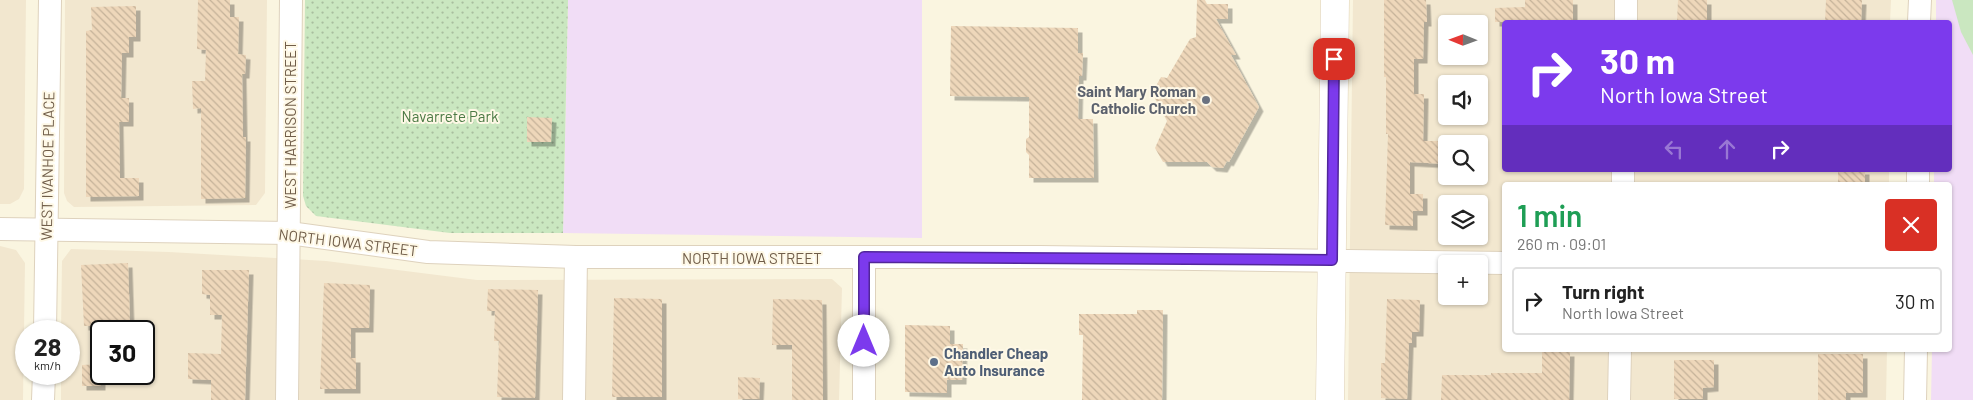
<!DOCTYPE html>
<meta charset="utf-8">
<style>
:root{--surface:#fff;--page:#f2f2f2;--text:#222;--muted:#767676;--line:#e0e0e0}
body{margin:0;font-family:Barlow,sans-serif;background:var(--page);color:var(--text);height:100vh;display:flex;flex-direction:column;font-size:19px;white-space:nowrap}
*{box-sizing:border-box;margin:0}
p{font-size:16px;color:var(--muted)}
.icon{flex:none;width:28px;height:28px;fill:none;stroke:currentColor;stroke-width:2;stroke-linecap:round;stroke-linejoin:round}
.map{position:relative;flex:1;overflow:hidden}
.details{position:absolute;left:1502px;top:182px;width:450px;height:170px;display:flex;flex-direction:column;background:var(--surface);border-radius:5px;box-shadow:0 1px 4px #0004}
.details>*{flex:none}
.banner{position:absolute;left:1502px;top:20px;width:450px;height:152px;border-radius:5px;box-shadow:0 1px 4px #0004;background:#7c3aed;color:#fff;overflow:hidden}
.needle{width:32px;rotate:271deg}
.controls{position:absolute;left:1438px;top:15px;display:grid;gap:10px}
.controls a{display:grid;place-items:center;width:50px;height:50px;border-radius:5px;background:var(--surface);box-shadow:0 1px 4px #0004;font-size:25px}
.speed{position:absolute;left:15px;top:320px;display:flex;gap:10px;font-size:25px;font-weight:700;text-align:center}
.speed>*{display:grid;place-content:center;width:65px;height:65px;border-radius:50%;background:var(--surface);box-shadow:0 1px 4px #0004;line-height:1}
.speed small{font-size:12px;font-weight:400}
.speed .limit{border:2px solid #111;border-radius:8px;background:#fff;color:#111}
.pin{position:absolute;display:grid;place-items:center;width:42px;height:42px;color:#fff;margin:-21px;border-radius:10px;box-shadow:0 2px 8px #0006}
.me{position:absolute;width:55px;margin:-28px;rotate:0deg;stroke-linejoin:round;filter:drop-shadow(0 0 4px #0008)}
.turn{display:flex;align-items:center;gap:18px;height:105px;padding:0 15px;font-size:22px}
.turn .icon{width:65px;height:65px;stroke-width:2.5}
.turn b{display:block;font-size:35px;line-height:42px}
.lanes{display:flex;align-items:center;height:48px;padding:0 15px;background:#0003;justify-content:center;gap:25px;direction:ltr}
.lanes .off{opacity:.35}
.round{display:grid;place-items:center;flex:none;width:52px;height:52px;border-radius:5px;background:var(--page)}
.headline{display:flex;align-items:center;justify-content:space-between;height:85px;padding:0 15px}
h1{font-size:30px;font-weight:600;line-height:38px;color:#1e9e55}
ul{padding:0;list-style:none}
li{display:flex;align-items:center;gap:15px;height:68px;margin:0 10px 8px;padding:0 5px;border:2px solid var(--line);border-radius:5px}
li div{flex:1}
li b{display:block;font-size:19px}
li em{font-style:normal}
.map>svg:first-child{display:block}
.residential{fill:#f2e7cf;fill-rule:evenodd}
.education{fill:#f1ddf6}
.grass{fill:#cae7c0}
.park{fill:url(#park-dots)}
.building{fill:url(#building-back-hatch);filter:url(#shadow)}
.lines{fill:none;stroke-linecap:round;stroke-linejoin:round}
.street-casing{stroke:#ded2bd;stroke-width:24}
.secondary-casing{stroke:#dfd1b8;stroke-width:29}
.street{stroke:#fff;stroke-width:22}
.secondary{stroke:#fff;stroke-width:28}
.route-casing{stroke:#51269a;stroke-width:12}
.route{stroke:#7c3aed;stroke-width:9}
.worship-dot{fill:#6b7280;stroke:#fef8e6;stroke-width:2}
.service-dot{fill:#5c6f8a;stroke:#fef8e6;stroke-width:2}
.labels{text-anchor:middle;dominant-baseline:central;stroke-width:4;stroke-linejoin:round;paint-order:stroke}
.worship-label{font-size:15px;font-weight:bold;fill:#5b616d;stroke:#fef8e6;text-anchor:end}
.park-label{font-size:15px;fill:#4c7a45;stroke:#fef8e6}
.street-label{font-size:15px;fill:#705d49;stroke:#fef8e6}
.service-label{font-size:15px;font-weight:bold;fill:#4e5e75;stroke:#fef8e6;text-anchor:start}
</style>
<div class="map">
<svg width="1973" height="400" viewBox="0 0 1973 400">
<defs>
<pattern id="park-dots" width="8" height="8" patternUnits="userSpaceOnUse" patternTransform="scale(1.25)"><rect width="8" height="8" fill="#cae7c0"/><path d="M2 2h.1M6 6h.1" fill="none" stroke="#a8be9e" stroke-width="1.8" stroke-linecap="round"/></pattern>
<pattern id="building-back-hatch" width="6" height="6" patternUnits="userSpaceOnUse" patternTransform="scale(1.25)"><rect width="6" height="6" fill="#eed7ba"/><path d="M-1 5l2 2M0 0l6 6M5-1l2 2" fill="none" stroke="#c5b299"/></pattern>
<filter id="shadow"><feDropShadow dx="4.5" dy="4.5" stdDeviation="0" flood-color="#0004"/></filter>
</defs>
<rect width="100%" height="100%" fill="#faf5e0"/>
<g class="residential">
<polygon points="0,0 26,0 24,189 19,199 10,204 0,204"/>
<polygon points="65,0 267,0 265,193 256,205 74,207 67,201 64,193"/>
<path d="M1353 0H1891L1890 22H1505V170H1889V185H1505V350H1887L1886 400H1348ZM1446 24H1479V56H1446ZM1446 84H1479V116H1446ZM1446 144H1479V176H1446ZM1446 204H1479V236H1446ZM1446 264H1479V296H1446Z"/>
<polygon points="0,246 16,250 25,263 23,400 0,400"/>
<path d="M71 249 169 252 326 261 477 280 832 279 842 288 839 400H61V374H69V331H61L62 261ZM101 331H144V374H101Z"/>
</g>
<g class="education">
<polygon points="568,0 922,0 922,238 563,233"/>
<polygon points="1936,0 1973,0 1973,400 1931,400 1932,350 1950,350 1950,185 1934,185 1934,170 1950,170 1950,22 1936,22"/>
</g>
<polygon class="grass" points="1952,0 1973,0 1973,55 1961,32"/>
<polygon class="park" points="305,0 568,0 563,233 450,233 316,216 306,206 303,196"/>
<g class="building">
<polygon points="198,0 230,0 230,17 239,17 238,54 246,55 245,74 242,74 243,137 246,137 245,198 201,199 201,108 193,109 192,81 205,81 206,50 197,49"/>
<polygon points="1197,0 1205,0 1207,4 1228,4 1228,19 1216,19 1236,55 1231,55 1259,107 1229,162 1227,161 1223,168 1212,167 1207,162 1163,162 1155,148 1167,121 1152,93 1161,77 1167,78 1190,39 1196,37"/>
<polygon points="1384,0 1426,0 1427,22 1424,22 1423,59 1414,59 1414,94 1424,94 1423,141 1446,141 1446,164 1410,162 1410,194 1423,194 1423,211 1413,211 1413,226 1385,225 1388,134 1386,134 1386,77 1384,77"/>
<polygon points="1525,0 1573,0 1573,22 1495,22 1495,8 1525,7"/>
<polygon points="1678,0 1707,0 1707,22 1677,22"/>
<polygon points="1826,0 1862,0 1861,22 1825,22"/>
<polygon points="136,6 136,37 129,37 129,53 122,53 121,98 129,98 129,122 119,122 120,178 139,178 139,196 86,197 86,31 92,30 91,7"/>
<polygon points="951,26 1078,28 1078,53 1083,53 1082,76 1079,76 1078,119 1093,119 1094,178 1029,178 1029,155 1026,152 1026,139 1029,137 1029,97 950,96"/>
<polygon points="527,117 552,118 551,142 527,142"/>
<rect x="1838" y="170" width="27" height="15"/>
<polygon points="128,263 130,325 84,326 81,265"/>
<polygon points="202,270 249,270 245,400 211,400 211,380 188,379 188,353 221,354 222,315 210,315 210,295 202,294"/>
<polygon points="324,283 370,285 369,328 351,328 351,358 356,358 356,389 320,389"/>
<polygon points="488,289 538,290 535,398 497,397 499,341 494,341 495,311 487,311"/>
<polygon points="614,298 662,299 662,397 612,397"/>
<polygon points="773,299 822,300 823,400 792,400 792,345 772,345"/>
<polygon points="1387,299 1420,300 1419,332 1412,332 1412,343 1409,343 1407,399 1381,398 1381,363 1385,363"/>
<polygon points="1137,310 1163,310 1162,400 1082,400 1083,335 1079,335 1079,314 1137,314"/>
<polygon points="905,325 950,326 950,344 963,344 962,380 947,380 947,393 905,392"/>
<polygon points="1542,352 1570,352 1569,400 1441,400 1442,375 1491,375 1491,373 1542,373"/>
<polygon points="1818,354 1863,354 1863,393 1846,393 1846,400 1818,400"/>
<polygon points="1674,360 1714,360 1714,387 1703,388 1703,399 1674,399"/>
<polygon points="101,364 101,386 82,386 82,365"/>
<polygon points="738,377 760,378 759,399 738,399"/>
</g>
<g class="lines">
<defs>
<g id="street">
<polyline points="1626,22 1626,0"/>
<polyline points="1919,22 1920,0"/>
<polyline points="1623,185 1623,170"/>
<polyline points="1918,185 1918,170"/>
<polyline points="0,229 289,233 428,252 576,257 1040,257 1505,263"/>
<polyline points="45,331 50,0"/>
<polyline points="43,400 44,374"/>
<polyline points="287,400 291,0"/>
<polyline points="574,400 576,257"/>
<polyline points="864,400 864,257"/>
<polyline points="1619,400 1620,350"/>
<polyline points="1915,400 1916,350"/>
</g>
<polyline id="secondary" points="1330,400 1335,0"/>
</defs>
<use href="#street" class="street-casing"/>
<use href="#secondary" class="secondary-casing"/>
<use href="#street" class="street"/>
<use href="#secondary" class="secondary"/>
</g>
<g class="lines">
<defs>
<polyline id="route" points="864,341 864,257 1332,260 1334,59"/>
</defs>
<use href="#route" class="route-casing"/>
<use href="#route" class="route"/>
</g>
<circle class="worship-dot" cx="1206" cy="100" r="5"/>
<circle class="service-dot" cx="934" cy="362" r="5"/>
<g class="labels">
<g class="worship-label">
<text x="1196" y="91">Saint Mary Roman<tspan x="1196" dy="17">Catholic Church</tspan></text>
</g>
<g class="park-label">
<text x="450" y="116">Navarrete Park</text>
</g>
<g class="street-label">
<text transform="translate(290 125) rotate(-90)">WEST HARRISON STREET</text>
<text transform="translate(47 166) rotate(-89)">WEST IVANHOE PLACE</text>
<text transform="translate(348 242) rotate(7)">NORTH IOWA STREET</text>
<text x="752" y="258">NORTH IOWA STREET</text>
</g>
<g class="service-label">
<text x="944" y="353">Chandler Cheap<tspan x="944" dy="17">Auto Insurance</tspan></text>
</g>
</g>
</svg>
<div class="controls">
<a><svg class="needle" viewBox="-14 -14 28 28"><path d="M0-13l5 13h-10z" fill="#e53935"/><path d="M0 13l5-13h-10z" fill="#767676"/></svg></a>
<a><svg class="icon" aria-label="sound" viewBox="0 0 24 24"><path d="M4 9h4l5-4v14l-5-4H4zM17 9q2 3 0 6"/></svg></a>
<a><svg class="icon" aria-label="search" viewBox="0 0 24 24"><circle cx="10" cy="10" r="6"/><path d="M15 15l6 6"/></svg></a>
<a><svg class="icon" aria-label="layers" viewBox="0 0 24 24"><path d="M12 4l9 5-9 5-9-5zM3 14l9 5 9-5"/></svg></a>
<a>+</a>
</div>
<div class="speed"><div>28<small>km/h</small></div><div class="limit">30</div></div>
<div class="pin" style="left:1334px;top:59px;background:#d93025"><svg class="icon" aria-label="arrive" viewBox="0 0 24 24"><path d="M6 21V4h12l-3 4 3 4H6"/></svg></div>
<svg class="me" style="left:864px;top:341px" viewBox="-20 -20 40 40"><circle r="19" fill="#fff"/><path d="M0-13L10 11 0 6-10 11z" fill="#7c3aed"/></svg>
<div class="banner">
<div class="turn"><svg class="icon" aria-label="right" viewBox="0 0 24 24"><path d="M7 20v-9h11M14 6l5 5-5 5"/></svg><div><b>30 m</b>North Iowa Street</div></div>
<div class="lanes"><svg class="icon off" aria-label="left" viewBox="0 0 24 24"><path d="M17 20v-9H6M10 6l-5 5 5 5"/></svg><svg class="icon off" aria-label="ahead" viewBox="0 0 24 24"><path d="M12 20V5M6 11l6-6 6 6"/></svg><svg class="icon" aria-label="right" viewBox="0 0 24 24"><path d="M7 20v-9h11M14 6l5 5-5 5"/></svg></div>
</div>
<section class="details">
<div class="headline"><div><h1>1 min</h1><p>260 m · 09:01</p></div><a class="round" style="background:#d93025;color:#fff"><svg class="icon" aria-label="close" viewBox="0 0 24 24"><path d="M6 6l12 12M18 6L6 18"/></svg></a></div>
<ul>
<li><svg class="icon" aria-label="right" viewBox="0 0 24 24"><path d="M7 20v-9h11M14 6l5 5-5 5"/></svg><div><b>Turn right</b><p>North Iowa Street</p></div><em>30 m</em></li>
</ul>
</section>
</div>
